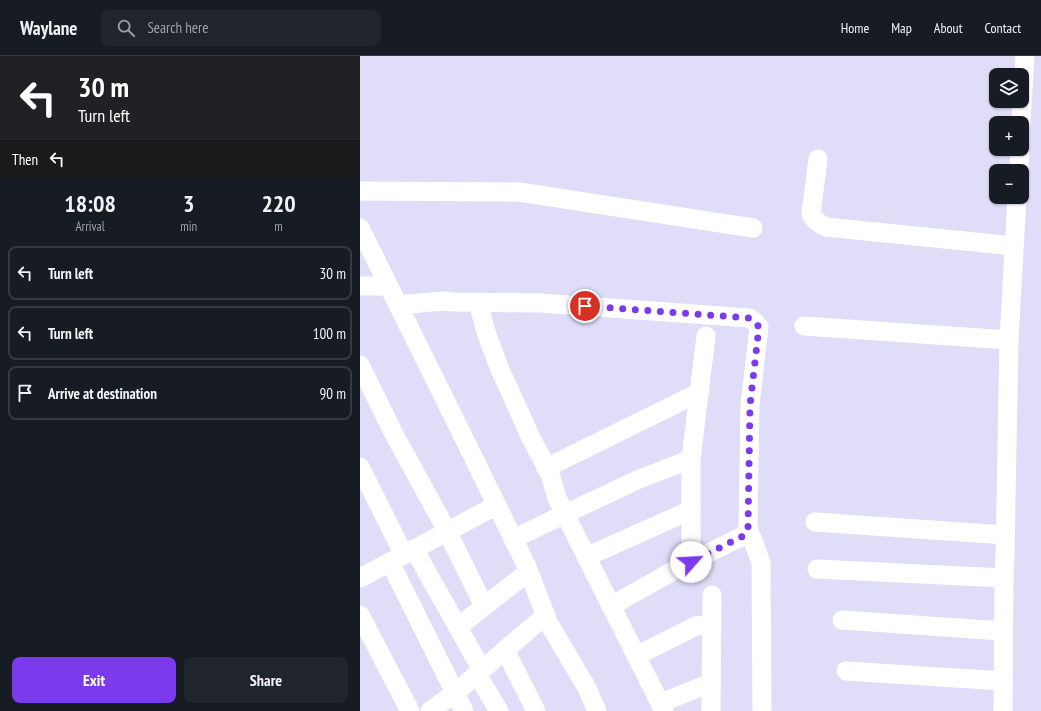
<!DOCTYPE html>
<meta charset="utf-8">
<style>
:root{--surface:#171b24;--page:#20242c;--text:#f1f3f6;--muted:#9ea1a6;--line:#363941;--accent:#7c3aed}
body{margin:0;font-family:"PT Sans Narrow",sans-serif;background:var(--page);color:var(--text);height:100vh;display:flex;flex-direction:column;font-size:15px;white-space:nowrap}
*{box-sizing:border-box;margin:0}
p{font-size:13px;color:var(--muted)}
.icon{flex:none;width:22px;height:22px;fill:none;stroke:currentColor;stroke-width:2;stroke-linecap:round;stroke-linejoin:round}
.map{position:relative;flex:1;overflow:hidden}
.sheet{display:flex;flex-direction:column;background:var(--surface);width:360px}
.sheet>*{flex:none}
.guide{background:#202124;color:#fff;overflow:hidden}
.buttons{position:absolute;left:629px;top:12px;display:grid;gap:8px}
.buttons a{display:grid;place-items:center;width:40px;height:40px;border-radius:8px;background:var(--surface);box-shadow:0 1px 3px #0004;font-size:20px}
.pin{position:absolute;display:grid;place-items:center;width:34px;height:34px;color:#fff;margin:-17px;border:2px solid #fff;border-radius:50%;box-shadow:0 1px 4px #0007}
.me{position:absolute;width:44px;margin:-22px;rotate:64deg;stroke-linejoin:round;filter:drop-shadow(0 0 3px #0008)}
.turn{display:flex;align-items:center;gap:14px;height:84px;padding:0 12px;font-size:18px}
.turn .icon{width:52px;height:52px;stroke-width:2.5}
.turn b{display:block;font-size:28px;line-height:34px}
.then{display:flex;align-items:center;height:38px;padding:0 12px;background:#0003;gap:8px;font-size:15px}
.eta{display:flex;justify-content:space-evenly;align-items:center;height:68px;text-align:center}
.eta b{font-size:24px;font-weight:600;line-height:28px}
.cta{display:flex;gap:8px;margin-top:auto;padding:8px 12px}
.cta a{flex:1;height:46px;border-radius:8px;background:var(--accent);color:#fff;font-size:16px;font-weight:600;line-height:46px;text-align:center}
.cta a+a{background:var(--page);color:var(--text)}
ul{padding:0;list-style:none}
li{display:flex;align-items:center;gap:12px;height:54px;margin:0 8px 6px;padding:0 4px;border:2px solid var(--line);border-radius:8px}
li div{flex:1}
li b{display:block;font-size:15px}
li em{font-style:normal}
header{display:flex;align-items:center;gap:24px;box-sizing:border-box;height:56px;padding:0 20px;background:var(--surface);border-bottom:1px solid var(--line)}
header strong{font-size:19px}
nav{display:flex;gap:22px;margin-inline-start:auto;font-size:14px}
.search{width:280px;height:36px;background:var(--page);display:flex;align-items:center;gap:10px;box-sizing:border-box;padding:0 14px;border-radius:8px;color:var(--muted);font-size:15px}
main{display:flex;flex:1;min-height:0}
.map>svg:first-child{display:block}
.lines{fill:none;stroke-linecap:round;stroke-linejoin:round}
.minor{stroke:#fff;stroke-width:19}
.route{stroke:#7c3aed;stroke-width:7;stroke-dasharray:0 12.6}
</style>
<header>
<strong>Waylane</strong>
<div class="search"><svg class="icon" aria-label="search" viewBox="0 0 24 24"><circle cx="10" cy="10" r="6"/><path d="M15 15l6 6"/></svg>Search here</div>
<nav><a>Home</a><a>Map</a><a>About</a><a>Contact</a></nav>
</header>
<main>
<section class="sheet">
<div class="guide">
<div class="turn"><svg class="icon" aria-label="left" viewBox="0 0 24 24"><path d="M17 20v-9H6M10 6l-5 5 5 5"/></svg><div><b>30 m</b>Turn left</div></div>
<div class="then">Then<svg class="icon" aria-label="left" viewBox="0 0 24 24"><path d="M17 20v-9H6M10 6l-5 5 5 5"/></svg></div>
</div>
<div class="eta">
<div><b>18:08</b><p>Arrival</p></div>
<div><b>3</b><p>min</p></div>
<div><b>220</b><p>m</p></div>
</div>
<ul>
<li><svg class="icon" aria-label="left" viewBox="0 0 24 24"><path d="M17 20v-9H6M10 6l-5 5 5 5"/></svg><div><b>Turn left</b></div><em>30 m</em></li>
<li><svg class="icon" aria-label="left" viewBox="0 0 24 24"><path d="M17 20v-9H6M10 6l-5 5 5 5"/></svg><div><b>Turn left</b></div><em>100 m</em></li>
<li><svg class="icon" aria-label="arrive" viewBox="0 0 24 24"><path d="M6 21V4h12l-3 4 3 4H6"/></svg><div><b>Arrive at destination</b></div><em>90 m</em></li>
</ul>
<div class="cta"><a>Exit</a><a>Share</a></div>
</section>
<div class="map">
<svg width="681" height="655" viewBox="0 0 681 655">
<rect width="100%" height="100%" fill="#dfddf8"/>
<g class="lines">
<g class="minor">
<polyline points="661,67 665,0"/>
<path d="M458 103 451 158C455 165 459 168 466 171L654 190"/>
<polyline points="659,115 660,93"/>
<polyline points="0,135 159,136 393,172"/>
<polyline points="0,172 99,372 167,511 188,566 227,632 237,655"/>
<polyline points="0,230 28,230"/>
<polyline points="118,246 126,276 140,314 149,333 171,382 190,418 197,442 205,458 277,424 331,403"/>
<polyline points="38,249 82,245 93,246 181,247 389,262 395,266 399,271 390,349 388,473 383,480 320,511 251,550"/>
<polyline points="444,270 649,284"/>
<polyline points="0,309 34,378 87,475 124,550"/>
<polyline points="0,411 44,499"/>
<polyline points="186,412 340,336"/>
<polyline points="455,466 645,479"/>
<polyline points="388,473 394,487 401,507 402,655"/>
<polyline points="153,483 205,458 304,655"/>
<polyline points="54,493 122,614"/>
<polyline points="226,501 331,454"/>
<polyline points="30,506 104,655"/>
<polyline points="331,506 331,403 346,280"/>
<polyline points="457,513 644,522"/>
<polyline points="0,522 137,449"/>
<polyline points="0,559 50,655"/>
<polyline points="482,564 643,575"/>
<polyline points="98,571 168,516"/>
<polyline points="145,594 176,655"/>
<polyline points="276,600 336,570 351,568"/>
<polyline points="486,615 643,625"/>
<polyline points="117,618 139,655"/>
<polyline points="300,647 351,627"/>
<polyline points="70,655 95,637 186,559"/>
<polyline points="351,655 352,539"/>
<polyline points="643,655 644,522 645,499 649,284 657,141"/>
</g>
</g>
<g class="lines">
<polyline class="route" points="225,250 389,262 395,266 399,271 390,349 388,473 383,480 331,506"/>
</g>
</svg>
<div class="buttons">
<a><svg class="icon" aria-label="layers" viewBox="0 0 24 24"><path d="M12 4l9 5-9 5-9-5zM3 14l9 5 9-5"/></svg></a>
<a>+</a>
<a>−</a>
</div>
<div class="pin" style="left:225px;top:250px;background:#d93025"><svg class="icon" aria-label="arrive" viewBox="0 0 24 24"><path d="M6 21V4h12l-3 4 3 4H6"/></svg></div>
<svg class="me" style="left:331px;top:506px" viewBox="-20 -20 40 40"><circle r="19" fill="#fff"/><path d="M0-13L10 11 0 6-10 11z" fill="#7c3aed"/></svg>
</div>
</main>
